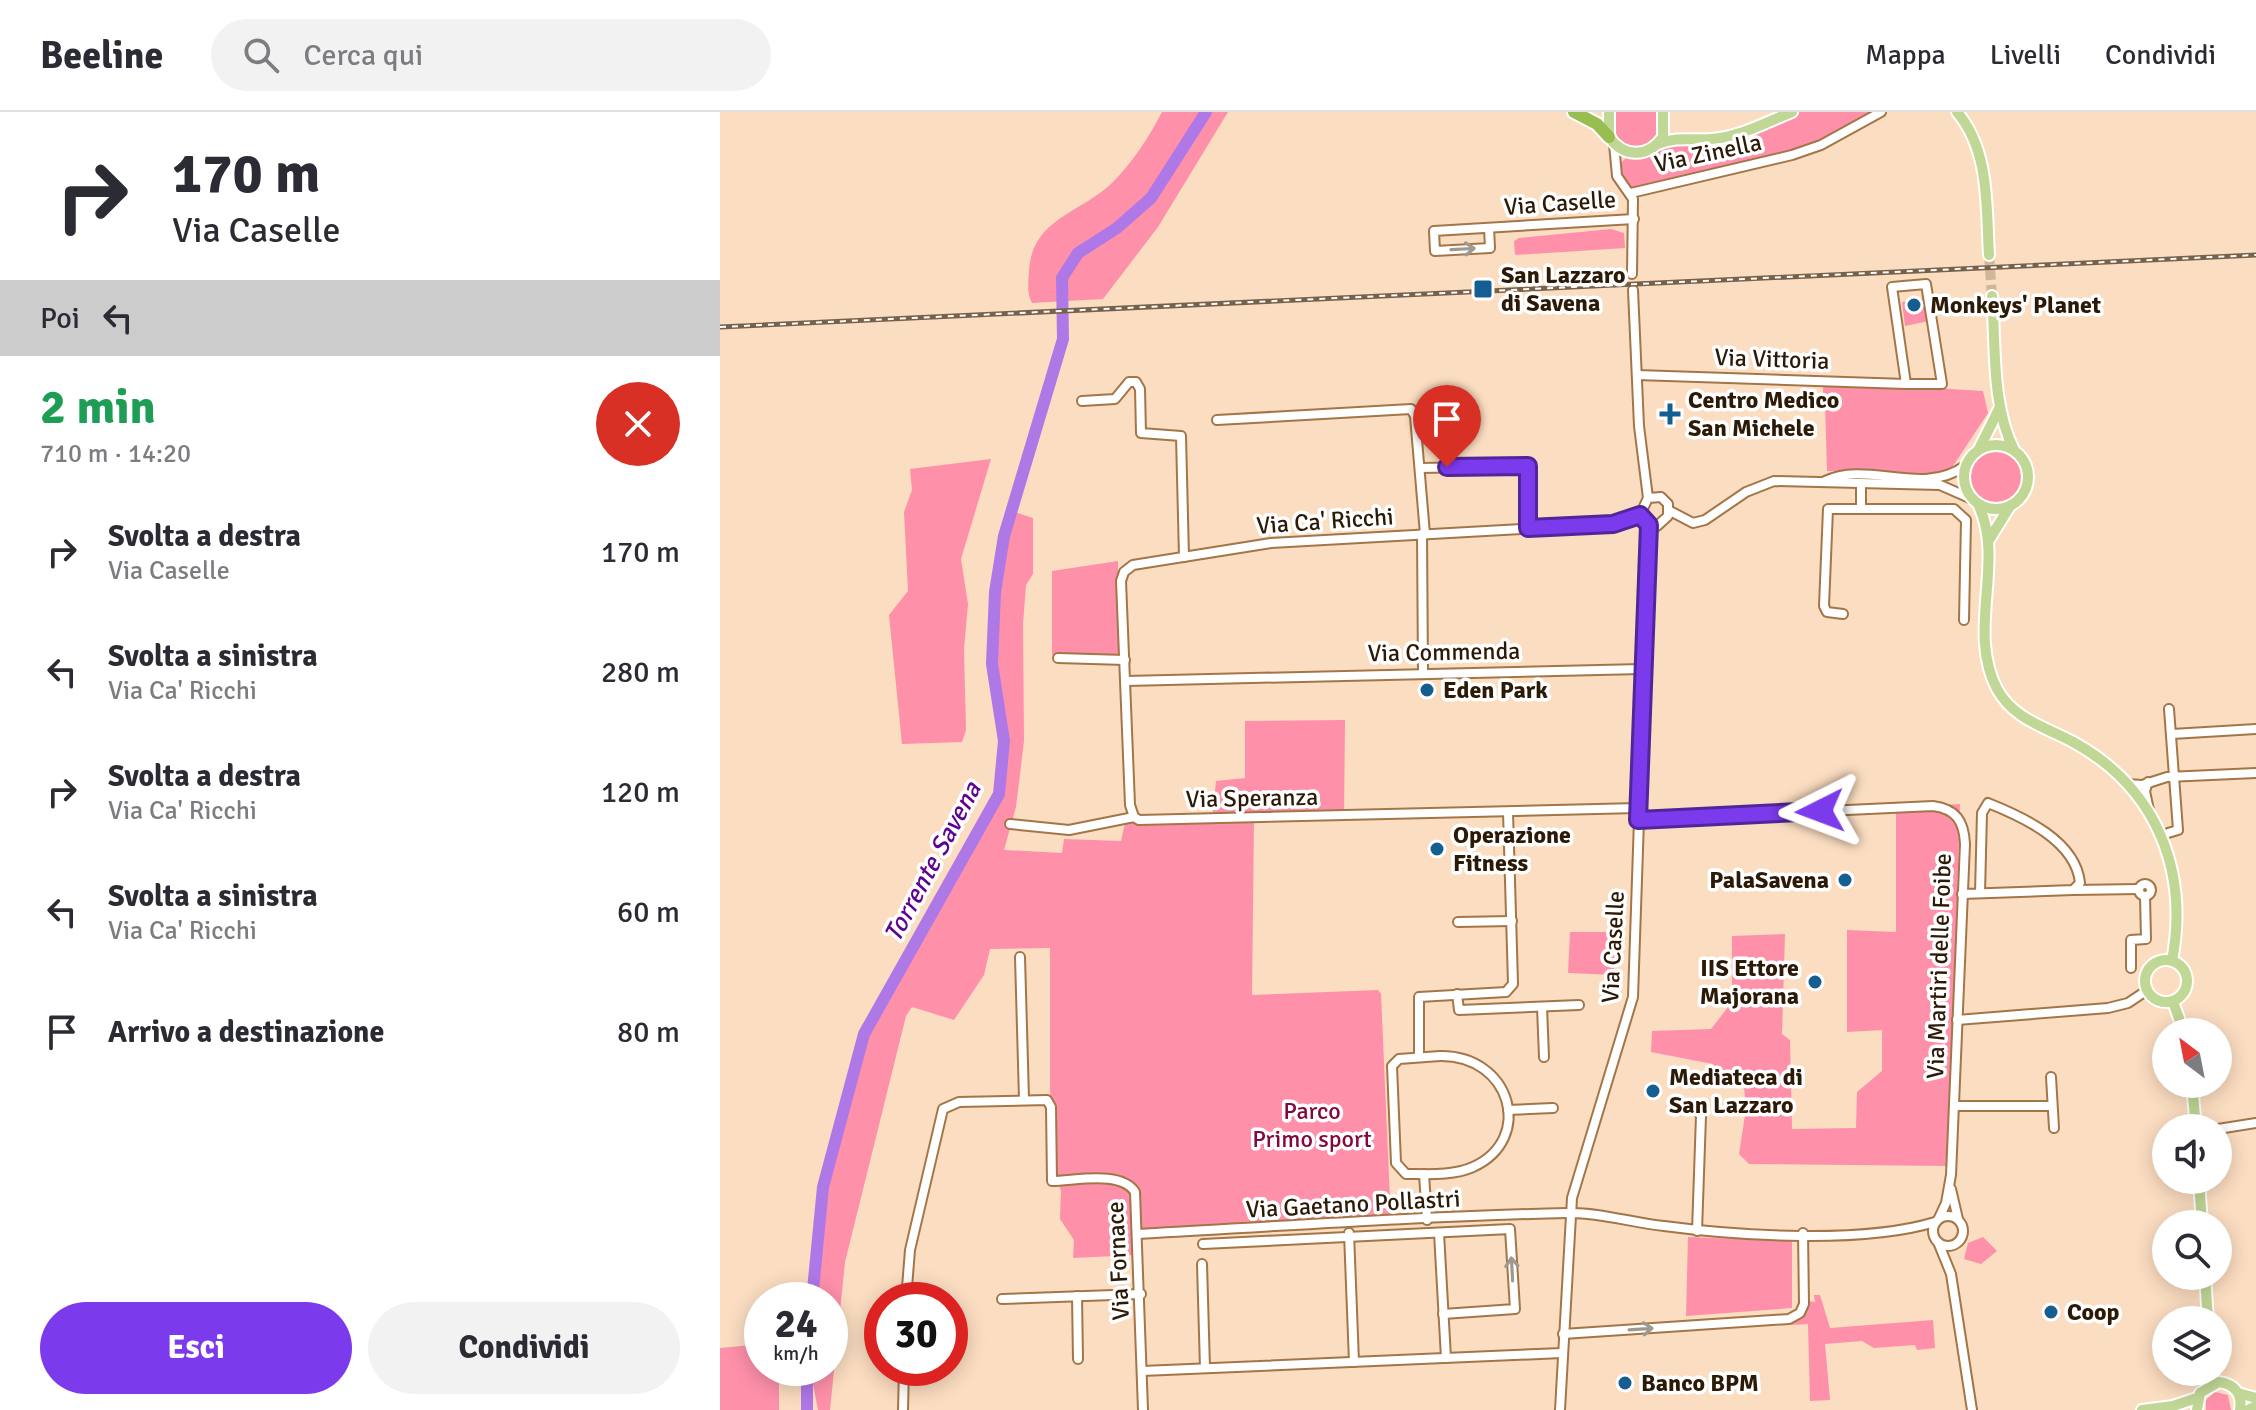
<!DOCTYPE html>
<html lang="it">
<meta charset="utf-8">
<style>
:root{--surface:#fff;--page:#f2f2f3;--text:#2b2b33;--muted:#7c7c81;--line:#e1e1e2;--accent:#7c3aed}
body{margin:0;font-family:Signika,sans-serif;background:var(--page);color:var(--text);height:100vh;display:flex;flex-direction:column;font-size:30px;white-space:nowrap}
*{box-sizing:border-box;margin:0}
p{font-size:26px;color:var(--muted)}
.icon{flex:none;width:44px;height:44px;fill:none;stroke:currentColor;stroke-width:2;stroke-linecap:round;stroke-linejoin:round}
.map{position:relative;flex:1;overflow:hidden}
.details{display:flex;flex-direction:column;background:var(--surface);width:720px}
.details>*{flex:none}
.guide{background:#fff;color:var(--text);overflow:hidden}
.needle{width:52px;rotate:328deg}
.fabs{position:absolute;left:1432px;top:906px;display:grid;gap:16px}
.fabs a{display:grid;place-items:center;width:80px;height:80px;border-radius:50%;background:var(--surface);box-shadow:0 4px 20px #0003;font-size:40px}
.speed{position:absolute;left:24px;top:1170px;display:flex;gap:16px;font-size:40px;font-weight:700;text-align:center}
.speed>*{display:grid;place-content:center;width:104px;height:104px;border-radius:50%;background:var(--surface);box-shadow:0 4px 20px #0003;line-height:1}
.speed small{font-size:20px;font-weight:400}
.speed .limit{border:12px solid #d22;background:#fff;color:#111}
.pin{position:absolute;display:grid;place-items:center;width:68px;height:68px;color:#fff;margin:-82px -34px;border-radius:50% 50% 50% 0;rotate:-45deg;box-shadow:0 0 8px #0007}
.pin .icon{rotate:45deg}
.me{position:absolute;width:88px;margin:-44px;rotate:267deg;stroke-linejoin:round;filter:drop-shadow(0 0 6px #0008)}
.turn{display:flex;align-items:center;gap:28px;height:168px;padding:0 40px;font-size:36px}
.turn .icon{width:104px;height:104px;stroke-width:2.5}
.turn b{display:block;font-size:56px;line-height:68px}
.then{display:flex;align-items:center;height:76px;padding:0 40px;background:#0003;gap:16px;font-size:30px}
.round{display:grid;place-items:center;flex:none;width:84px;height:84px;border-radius:42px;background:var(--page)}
.headline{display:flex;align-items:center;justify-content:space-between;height:136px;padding:0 40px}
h1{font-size:48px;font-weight:700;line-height:60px;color:#1e9e55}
.cta{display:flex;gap:16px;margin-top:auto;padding:16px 40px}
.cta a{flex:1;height:92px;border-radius:48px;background:var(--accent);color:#fff;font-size:32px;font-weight:700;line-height:92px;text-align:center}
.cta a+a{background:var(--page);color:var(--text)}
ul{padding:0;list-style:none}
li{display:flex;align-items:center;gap:24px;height:120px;padding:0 40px}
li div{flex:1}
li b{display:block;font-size:30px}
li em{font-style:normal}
header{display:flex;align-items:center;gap:48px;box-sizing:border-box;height:112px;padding:0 40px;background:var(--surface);border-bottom:2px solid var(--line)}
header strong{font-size:38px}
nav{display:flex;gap:44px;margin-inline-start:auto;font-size:28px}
.search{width:560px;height:72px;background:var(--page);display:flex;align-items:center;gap:20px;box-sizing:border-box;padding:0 28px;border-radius:44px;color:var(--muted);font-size:30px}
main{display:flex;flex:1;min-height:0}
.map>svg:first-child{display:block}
.green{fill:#fe90aa}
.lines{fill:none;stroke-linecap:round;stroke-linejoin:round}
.river{stroke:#af78e7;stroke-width:12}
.major-tunnel{stroke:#d2b69c;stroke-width:10;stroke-dasharray:10 5;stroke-linecap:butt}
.minor-casing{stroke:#a37648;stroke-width:12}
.major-casing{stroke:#fff;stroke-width:14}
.highway-casing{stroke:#fff;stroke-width:16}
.minor{stroke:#fff;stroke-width:8}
.major{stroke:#c1d796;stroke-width:10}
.highway{stroke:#98bd50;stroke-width:12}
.rail-casing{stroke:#77614a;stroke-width:5}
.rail{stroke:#fff;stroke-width:2;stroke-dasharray:6;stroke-linecap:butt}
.oneway{stroke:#a0988f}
.route-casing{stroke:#51269a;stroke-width:20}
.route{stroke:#7c3aed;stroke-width:14}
.poi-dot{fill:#155e91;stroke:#fff;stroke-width:3}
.labels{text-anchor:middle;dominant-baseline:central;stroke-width:7;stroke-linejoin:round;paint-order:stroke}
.street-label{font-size:24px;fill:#2c1a07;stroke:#fff}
.poi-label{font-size:24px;font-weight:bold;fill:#2c1a07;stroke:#fff;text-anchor:start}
.park-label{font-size:24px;fill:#86073c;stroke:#fff}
.water-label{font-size:26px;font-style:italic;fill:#5d0493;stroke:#fff}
</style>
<header>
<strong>Beeline</strong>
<div class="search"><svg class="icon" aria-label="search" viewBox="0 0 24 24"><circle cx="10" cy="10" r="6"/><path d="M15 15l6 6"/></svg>Cerca qui</div>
<nav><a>Mappa</a><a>Livelli</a><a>Condividi</a></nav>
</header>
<main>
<section class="details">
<div class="guide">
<div class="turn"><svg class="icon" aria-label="right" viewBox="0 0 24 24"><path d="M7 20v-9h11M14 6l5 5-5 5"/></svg><div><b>170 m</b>Via Caselle</div></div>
<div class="then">Poi<svg class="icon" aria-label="left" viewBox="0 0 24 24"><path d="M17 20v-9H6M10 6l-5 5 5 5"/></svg></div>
</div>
<div class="headline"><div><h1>2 min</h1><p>710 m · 14:20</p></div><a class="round" style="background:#d93025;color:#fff"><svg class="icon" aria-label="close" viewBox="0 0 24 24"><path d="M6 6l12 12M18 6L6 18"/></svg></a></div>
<ul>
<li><svg class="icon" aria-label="right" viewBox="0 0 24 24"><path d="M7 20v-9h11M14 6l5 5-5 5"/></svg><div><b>Svolta a destra</b><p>Via Caselle</p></div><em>170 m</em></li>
<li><svg class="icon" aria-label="left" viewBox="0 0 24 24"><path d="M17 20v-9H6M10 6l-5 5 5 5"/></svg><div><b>Svolta a sinistra</b><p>Via Ca' Ricchi</p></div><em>280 m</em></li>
<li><svg class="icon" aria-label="right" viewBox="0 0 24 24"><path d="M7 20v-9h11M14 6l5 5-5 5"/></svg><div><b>Svolta a destra</b><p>Via Ca' Ricchi</p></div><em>120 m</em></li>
<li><svg class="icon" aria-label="left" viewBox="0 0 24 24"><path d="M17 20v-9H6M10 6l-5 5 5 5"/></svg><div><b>Svolta a sinistra</b><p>Via Ca' Ricchi</p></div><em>60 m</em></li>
<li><svg class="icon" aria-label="arrive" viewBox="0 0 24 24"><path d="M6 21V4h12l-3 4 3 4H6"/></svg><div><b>Arrivo a destinazione</b></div><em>80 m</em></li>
</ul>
<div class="cta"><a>Esci</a><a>Condividi</a></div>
</section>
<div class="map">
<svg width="1536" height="1298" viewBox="0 0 1536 1298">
<rect width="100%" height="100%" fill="#fbddc1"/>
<g class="green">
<path d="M442 0H508L438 115 383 187 312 191C307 182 308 172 309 161 310 107 361 101 392 71 413 50 429 25 442 0Z"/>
<polygon points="895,0 937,0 938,22 923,35 907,34 894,22"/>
<path d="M1072 0H1161L1101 33 911 81 897 59C907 29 963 33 988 27 1016 21 1045 9 1072 0Z"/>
<polygon points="891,117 904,121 905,136 795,143 794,129 799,126"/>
<polygon points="1205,186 1209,209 1185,214 1182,190"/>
<polygon points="1104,269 1263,279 1268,301 1231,357 1216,362 1107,359 1105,291 1102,288"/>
<circle cx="1276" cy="365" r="25"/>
<polygon points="271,347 241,447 248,492 244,537 246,618 242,630 182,632 169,503 188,479 184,400 192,378 190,357"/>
<polygon points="291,399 313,406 313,462 306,473 303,512 304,629 296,695 284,738 342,741 344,727 401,729 405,711 492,708 496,669 525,666 525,609 625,608 624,704 534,708 532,883 658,878 661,882 671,1111 415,1122 416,1143 353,1146 354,1128 340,1107 341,1079 336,1065 330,977 330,836 270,837 264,863 234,908 192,895 186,904 125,1150 110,1298 98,1298 90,1256 110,1256 110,1188 92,1188 103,1075 144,922 279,682 284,629 272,552 275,480"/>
<polygon points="398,449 398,545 332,543 332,459"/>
<polygon points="1240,692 1229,1054 1029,1052 1019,1042 1026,997 1024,974 1004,969 993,952 931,940 932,919 991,917 1012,890 1012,824 1065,822 1062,922 1070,928 1072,1017 1136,1016 1137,980 1162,959 1162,918 1127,920 1127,818 1176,820 1176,696"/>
<polygon points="850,820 895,820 894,863 848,861"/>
<polygon points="968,1125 1072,1129 1072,1196 966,1204"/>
<polygon points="1263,1125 1277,1139 1261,1152 1244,1147 1248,1131"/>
<polygon points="1094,1183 1100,1183 1110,1216 1213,1208 1215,1236 1197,1238 1195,1233 1154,1236 1142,1229 1105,1232 1110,1288 1090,1289 1088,1212 1070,1213 1081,1206 1088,1189 1095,1190"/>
<polygon points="42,1232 42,1256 59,1256 59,1298 0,1298 0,1236"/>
<polygon points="1495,1280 1508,1283 1511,1298 1486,1298 1486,1288"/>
</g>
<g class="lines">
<g class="river">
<polyline points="92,1188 103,1075 144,922 279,682 284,629 272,552 275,480 284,424 343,227 342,166 358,141 397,116 431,86 486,0"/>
<polyline points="87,1298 87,1256"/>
</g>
<polyline class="major-tunnel" points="1269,143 1272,184"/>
<defs>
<g id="minor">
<polyline points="894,32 897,64 913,87 912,162"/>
<polyline points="911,81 1072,43 1101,33 1161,0"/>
<polyline points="769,116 770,136 715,139 714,119 914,107"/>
<polyline points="913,178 919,314 928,386 920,403 925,411 937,414 948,404 948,392 941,385 928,386"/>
<polyline points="917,263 1186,272 1222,272 1206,172 1172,175 1186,272"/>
<polyline points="362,289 395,287 409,270 416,270 420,277 421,321 461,324 464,445"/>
<polyline points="497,308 691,297 695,304 705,422"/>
<polyline points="700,356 808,354 808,416"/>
<path d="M1105 369C1148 348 1201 385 1245 354"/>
<polyline points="1141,395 1141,373"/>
<polyline points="950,399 973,411 985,408 1026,380 1054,369 1220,373 1252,387"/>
<polyline points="702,422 703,560"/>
<polyline points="1123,502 1107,500 1104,494 1108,397 1234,397 1246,408 1244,508"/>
<polyline points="338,546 405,548"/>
<polyline points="406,569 922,557"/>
<polyline points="1452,622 1536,617"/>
<polyline points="1428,670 1425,679 1430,703"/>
<polyline points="1407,672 1422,673 1447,665 1536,661"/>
<polyline points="918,696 419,708 414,705 410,693 401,469 404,460 413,453 551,431 893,412 920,403"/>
<path d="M918 708 1213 694C1236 697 1244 709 1245 732L1231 1063 1226 1091 1219 1106"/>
<polyline points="290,712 349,718 414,705"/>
<polyline points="1448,721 1458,718 1449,597"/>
<circle cx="1425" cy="778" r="6"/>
<polyline points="1354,778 1419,777"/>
<path d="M1242 782 1353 778 1360 771C1356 729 1303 705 1268 691L1262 701 1260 781"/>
<polyline points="738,810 792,809"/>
<polyline points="300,845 304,987"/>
<polyline points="1411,856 1411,828 1426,827 1425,784"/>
<polyline points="737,882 739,898 859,893"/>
<polyline points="822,895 824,945"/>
<polyline points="1237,908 1388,896 1408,891 1426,879"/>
<path d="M720 944C791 943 815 1027 753 1055 733 1064 707 1062 686 1062L676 1051 672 954 679 947Z"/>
<polyline points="699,945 699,885 786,880 793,872 788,700"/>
<polyline points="1331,965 1334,1016"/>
<polyline points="1234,994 1332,994"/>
<polyline points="977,997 981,1004 977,1119"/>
<polyline points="788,998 833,996"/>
<polyline points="1498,1017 1536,1011"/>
<polyline points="704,1062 707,1108"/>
<polyline points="1231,1077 1238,1107"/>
<circle cx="1228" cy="1119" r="15"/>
<polyline points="629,1121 634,1250"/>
<polyline points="719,1121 726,1246"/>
<path d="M418 1122C561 1114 705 1104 848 1101 879 1100 913 1111 944 1114 1020 1124 1143 1132 1215 1110"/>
<polyline points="1218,1130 1231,1162 1252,1298"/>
<polyline points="483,1132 790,1117 795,1197 723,1202"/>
<polyline points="482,1152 485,1256"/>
<polyline points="357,1184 358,1247"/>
<polyline points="282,1187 421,1182"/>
<path d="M186 1188 190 1138 223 997 239 990 327 988 331 995 332 1069C355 1069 401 1058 415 1080L423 1298"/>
<polyline points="843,1222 1069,1207 1080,1201 1084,1192 1083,1121"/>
<polyline points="422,1259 842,1241"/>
<polyline points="183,1298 184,1256"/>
<polyline points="840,1298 852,1086 913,885 929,413"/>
</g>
<g id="major">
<path d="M889 0V25C904 46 928 46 943 25V0"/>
<path d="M1237 0C1270 39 1266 94 1269 143"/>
<path d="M938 32C959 23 978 30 1000 26 1025 22 1049 9 1072 0"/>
<path d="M1272 184C1276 234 1271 292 1294 338"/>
<circle cx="1276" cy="365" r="32"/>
<polyline points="1259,337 1279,297"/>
<path d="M1258 392C1286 449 1246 518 1277 577 1294 608 1326 615 1355 631 1437 677 1469 759 1452 849"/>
<polyline points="1269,428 1290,394"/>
<circle cx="1446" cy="869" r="21"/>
<polyline points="1453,890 1464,920"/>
<polyline points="1472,972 1476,1016"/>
<polyline points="1479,1068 1482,1112"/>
<polyline points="1485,1164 1488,1208"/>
<polyline points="1518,1281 1536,1286"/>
<polyline points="1422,1298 1453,1294 1477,1286"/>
<path d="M1477 1298 1480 1281 1499 1270C1514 1272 1523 1282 1520 1298"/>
<polyline points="1528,1298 1536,1294"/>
</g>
<polyline id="highway" points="854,0 877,12 889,25"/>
</defs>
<use href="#minor" class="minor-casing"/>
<use href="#major" class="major-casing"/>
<use href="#highway" class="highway-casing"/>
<use href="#minor" class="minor"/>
<use href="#major" class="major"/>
<use href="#highway" class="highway"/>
<defs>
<polyline id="rail" points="0,215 1536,143"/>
</defs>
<use href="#rail" class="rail-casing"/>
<use href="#rail" class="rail"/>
</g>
<defs><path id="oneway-shaft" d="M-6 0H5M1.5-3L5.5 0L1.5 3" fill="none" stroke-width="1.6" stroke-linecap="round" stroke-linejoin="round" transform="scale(2)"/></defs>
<g class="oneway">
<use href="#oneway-shaft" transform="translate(743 137) rotate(-3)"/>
<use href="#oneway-shaft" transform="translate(792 1157) rotate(-93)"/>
<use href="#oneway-shaft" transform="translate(921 1217) rotate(-4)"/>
</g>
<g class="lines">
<defs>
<polyline id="route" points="727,355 808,354 808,416 893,412 920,403 929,413 918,708 1100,699"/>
</defs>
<use href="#route" class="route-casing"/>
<use href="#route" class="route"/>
</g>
<g class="poi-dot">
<rect x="753" y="167" width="20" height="20" rx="4"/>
<circle cx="1194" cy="193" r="8"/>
<path d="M946 290h8v8h8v8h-8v8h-8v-8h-8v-8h8z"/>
<circle cx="707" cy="578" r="8"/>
<circle cx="717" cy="737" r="8"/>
<circle cx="1125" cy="768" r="8"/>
<circle cx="1095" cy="870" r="8"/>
<circle cx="933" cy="979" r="8"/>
<circle cx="1331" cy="1200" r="8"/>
<circle cx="905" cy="1271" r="8"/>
</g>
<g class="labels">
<g class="street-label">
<text transform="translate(988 41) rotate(-12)">Via Zinella</text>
<text transform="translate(840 91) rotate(-4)">Via Caselle</text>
<text transform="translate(1052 247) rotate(2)">Via Vittoria</text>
<text transform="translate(605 409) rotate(-4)">Via Ca' Ricchi</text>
<text transform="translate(724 540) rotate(-1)">Via Commenda</text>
<text transform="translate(532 686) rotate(-1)">Via Speranza</text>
<text transform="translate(893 835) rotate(-87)">Via Caselle</text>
<text transform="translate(1219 854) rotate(-88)">Via Martiri delle Foibe</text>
<text transform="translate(633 1092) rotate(-3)">Via Gaetano Pollastri</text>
<text transform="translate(398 1149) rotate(-93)">Via Fornace</text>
</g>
<g class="poi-label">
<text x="781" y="163">San Lazzaro<tspan x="781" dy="28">di Savena</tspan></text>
<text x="1210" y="193">Monkeys' Planet</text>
<text x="968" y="288">Centro Medico<tspan x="968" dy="28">San Michele</tspan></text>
<text x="723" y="578">Eden Park</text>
<text x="733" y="723">Operazione<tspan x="733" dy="28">Fitness</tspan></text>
<text x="1109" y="768" text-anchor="end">PalaSavena</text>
<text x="1079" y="856" text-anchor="end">IIS Ettore<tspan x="1079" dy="28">Majorana</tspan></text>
<text x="949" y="965">Mediateca di<tspan x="949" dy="28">San Lazzaro</tspan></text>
<text x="1347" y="1200">Coop</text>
<text x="921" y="1271">Banco BPM</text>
</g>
<g class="park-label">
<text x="592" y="999">Parco<tspan x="592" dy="28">Primo sport</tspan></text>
</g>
<g class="water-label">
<text transform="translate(213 750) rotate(-62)">Torrente Savena</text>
</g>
</g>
</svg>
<div class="fabs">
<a><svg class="needle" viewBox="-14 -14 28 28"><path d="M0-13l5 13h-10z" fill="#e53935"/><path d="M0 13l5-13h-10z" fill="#7c7c81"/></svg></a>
<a><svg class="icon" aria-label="sound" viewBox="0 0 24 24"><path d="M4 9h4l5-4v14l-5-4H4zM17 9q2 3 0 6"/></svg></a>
<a><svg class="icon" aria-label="search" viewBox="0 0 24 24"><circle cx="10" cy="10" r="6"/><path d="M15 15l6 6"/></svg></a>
<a><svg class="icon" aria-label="layers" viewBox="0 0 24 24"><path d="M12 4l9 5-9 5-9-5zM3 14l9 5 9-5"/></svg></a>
</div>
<div class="speed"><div>24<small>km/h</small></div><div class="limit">30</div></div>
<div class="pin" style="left:727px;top:355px;background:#d93025"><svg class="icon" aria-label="arrive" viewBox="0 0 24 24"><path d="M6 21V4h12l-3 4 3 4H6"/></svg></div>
<svg class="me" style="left:1100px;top:699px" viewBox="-20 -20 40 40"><path d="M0-17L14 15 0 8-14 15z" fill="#7c3aed" stroke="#fff" stroke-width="4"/></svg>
</div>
</main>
